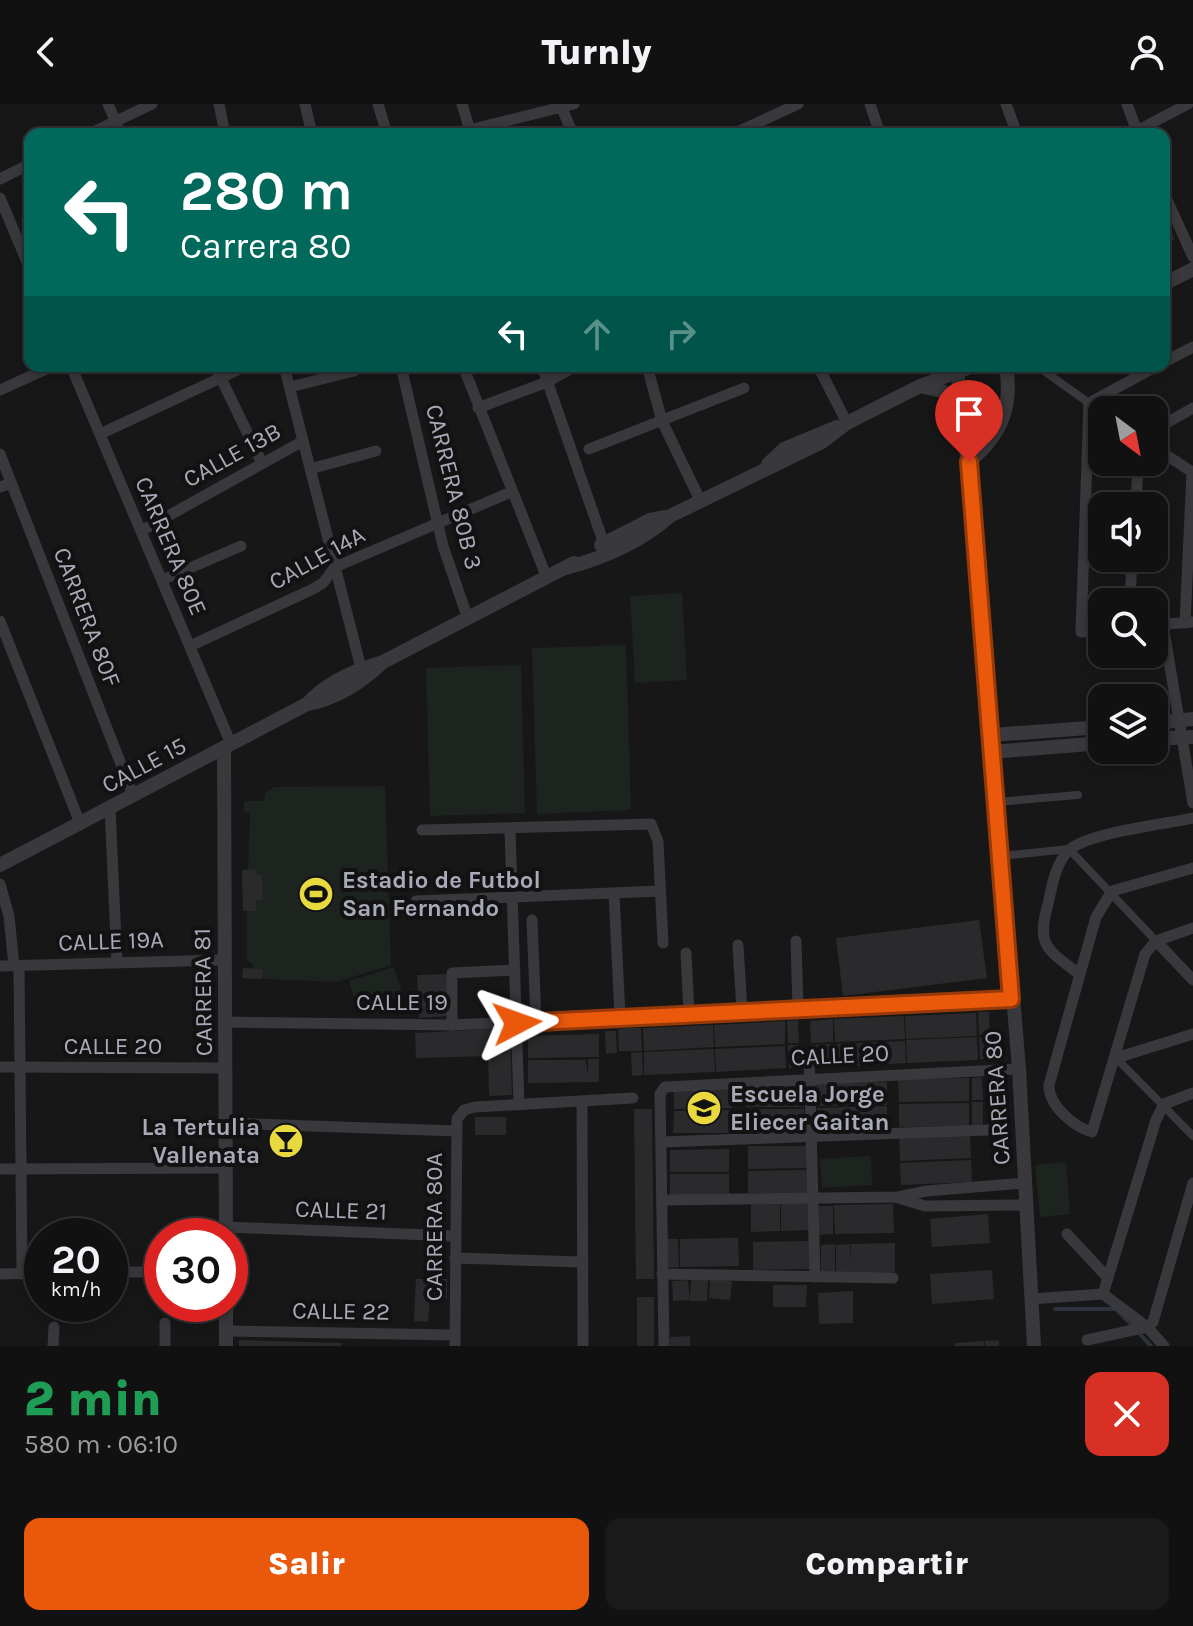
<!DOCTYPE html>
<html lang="es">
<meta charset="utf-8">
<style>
:root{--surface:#111112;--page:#1a1a1b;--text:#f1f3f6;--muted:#9c9d9f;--line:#303132;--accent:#ea580c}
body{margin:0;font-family:Karla,sans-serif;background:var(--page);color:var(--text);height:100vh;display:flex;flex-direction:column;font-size:30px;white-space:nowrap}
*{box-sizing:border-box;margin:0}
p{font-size:26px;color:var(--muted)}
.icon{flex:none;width:44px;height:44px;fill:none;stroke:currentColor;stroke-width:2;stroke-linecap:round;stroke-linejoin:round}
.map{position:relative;height:1242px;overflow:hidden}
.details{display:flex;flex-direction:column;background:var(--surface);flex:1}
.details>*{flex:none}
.banner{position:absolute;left:24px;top:24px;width:1146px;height:244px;border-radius:16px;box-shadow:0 4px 12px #0003,0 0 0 2px var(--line);background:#00695c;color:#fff;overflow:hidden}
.needle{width:52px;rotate:148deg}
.tools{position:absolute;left:1088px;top:292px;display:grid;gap:16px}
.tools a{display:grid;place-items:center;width:80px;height:80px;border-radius:16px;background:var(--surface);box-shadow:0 4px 12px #0003,0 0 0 2px var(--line);font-size:40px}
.speed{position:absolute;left:24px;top:1114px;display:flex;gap:16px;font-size:40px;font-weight:700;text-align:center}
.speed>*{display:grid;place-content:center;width:104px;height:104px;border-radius:50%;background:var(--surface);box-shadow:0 4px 12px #0003,0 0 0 2px var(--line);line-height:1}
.speed small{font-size:20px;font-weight:400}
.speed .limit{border:12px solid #d22;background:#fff;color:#111}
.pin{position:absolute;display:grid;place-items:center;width:68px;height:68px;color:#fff;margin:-82px -34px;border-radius:50% 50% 50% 0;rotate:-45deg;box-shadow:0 0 8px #0007}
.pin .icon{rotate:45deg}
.me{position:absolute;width:88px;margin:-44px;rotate:86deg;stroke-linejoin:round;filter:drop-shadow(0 0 6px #0008)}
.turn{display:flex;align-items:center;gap:28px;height:168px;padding:0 24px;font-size:36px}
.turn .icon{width:104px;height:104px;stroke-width:2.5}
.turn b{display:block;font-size:56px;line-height:68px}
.lanes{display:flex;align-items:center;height:76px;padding:0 24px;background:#0003;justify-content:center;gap:40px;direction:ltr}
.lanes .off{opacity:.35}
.round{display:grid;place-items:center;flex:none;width:84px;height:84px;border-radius:16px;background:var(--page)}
.summary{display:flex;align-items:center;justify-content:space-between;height:136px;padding:0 24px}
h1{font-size:48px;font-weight:800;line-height:60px;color:#1e9e55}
.action{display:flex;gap:16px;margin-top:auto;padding:16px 24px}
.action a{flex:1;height:92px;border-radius:16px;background:var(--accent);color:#fff;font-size:32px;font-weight:800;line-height:92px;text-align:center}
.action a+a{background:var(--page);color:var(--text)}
header{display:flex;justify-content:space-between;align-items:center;height:104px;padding:0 24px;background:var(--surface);font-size:36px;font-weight:800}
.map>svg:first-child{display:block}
.green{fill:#1d231f}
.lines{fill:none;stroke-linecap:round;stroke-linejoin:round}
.stream{stroke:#2d323c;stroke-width:4}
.building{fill:#2a2a2c}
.pedestrian{stroke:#38383d;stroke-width:8}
.minor{stroke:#38383d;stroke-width:11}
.tertiary{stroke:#38383d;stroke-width:14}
.route-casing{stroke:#983908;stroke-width:20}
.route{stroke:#ea580c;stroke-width:14}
.labels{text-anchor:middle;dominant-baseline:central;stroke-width:8;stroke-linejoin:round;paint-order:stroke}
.street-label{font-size:24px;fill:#a9aab8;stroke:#121213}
.poi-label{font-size:24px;font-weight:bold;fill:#a9aab8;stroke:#121213;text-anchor:start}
</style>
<header><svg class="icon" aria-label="back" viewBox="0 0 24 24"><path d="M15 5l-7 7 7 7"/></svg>Turnly<svg class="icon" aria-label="person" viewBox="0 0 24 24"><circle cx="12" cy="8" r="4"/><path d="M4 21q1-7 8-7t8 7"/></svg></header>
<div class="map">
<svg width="1193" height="1242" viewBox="0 0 1193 1242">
<rect width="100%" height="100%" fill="#171718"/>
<g class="green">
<polygon points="682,489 687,576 635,579 630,492"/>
<polygon points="626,541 631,706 537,710 532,544"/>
<polygon points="521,561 525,709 430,712 426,564"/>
<polygon points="385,682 391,861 337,878 242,874 243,864 253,864 253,860 247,857 247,807 243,803 242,766 248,765 250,710 244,708 244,697 264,697 265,689 274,683"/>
<polygon points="394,863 403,891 357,905 349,877"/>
<polygon points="871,1052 872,1081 822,1084 820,1055"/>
<polygon points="1066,1058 1070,1110 1040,1113 1035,1061"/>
</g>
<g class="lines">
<g class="stream">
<polyline points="1055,1205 1116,1205 1133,1222"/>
<polyline points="1139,1229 1151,1242"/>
</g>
</g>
<g class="building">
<polygon points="1164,107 1175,136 1164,140"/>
<polygon points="256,765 256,771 262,771 263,796 256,796 256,807 243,807 242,766"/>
<polygon points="979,816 987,874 843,892 836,834"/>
<polygon points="243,864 263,865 262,875 242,874"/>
<polygon points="448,870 449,912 419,914 417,871"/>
<polygon points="978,908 989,908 990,930 979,931"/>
<polygon points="976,909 977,932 906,935 905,912"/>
<polygon points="904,912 905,935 835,938 834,915"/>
<polygon points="833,915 833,938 811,939 810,917"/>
<polygon points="798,916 799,939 788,939 787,917"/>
<polygon points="785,917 785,940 715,943 714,921"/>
<polygon points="713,921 714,943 644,947 643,924"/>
<polygon points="629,924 641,924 642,947 619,947 618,925"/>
<polygon points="488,925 510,925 512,991 489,992 488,952 416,954 415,929"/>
<polygon points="605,927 616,927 617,949 606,950"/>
<polygon points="599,930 599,953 528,954 528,932"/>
<polygon points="990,932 991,955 980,955 979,933"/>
<polygon points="977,933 978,956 907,959 906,936"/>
<polygon points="905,937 906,959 836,963 835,940"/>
<polygon points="833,940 834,963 812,964 811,941"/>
<polygon points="788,941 799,941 800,963 789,964"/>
<polygon points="785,942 786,964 716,968 715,945"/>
<polygon points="714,945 715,968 644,971 644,948"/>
<polygon points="642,948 643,971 632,972 631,949"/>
<polygon points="588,955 599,955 599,978 528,979 528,956 586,956 588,972"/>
<polygon points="982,973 983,996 972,996 972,974"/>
<polygon points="969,974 969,997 899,998 898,975"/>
<polygon points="887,978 887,1001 817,1002 816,979"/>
<rect x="746" y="980" width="58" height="23"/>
<polygon points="732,981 732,1004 674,1005 674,982"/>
<rect x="972" y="998" width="11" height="23"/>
<polygon points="969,999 969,1022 899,1023 899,1000"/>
<polygon points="887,1002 887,1025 817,1026 817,1004"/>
<polygon points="634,1005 652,1005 654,1175 636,1175"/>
<polygon points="746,1005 804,1005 804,1027 746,1028"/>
<polygon points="732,1006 732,1029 673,1029 674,1007"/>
<rect x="475" y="1013" width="31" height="18"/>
<polygon points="970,1031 971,1054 900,1057 899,1034"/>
<polygon points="748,1042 807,1042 807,1064 748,1065"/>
<polygon points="729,1045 729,1068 670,1068 670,1046"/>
<polygon points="971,1056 972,1078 901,1081 900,1059"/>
<polygon points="807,1066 807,1089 748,1089 748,1067"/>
<polygon points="670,1070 729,1070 729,1092 670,1093"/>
<polygon points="780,1098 780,1127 751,1128 751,1099"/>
<polygon points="781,1098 810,1098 810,1126 781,1127"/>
<polygon points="893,1100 894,1129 835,1130 834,1101"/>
<polygon points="819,1102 833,1102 833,1130 819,1131"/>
<polygon points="988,1110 990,1139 932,1143 930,1115"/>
<polygon points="725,1134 738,1134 739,1162 680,1163 680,1135"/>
<polygon points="664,1135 678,1135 679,1163 665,1164"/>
<polygon points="812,1137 812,1165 753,1166 753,1138"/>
<polygon points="895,1139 895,1168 836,1169 836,1141 850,1140 851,1160 851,1140"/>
<polygon points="835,1140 835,1169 821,1170 821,1141"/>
<polygon points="992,1166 994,1195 932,1200 930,1170"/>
<polygon points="416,1175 447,1175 447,1194 430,1193 428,1218 414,1217"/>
<polygon points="710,1175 732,1177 730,1196 709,1194"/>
<polygon points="688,1176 690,1196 673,1197 672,1177"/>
<polygon points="691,1176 708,1176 707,1197 690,1197"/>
<polygon points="773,1181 807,1181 806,1203 773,1203"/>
<polygon points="853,1187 853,1219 819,1220 818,1189"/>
<rect x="637" y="1193" width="17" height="49"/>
<polygon points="690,1232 690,1242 670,1242 670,1233"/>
<polygon points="239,1236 342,1239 341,1242 239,1242"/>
<polygon points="999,1236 999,1242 985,1242 985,1237"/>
<polygon points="984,1237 984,1242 955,1242 955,1239"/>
</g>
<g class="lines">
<g class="pedestrian">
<polyline points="1037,262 1089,299"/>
<polyline points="997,698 1078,691"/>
<polyline points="1001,752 1069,745 1156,837"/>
<polyline points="1116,954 1193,1032"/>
</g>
<g class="minor">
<polyline points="108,0 121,30"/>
<polyline points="219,0 225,30"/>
<polyline points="305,0 312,30"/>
<polyline points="378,0 387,30"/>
<polyline points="462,0 471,30"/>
<polyline points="560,0 573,30"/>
<polyline points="870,0 880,30"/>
<polyline points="1006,0 1017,30"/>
<polyline points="1127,0 1138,30"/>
<polyline points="469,26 574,0"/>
<polyline points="89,30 152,0"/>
<polyline points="733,30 798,0"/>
<polyline points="1131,30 1188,0"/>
<polyline points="0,75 30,60"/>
<polyline points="1164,89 1193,153"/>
<polyline points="0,94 30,165"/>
<polyline points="1164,258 1193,243"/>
<polyline points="71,262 231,640"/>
<polyline points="215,262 262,359"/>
<polyline points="284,262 363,572"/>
<polyline points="401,262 443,442 468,515"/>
<polyline points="463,262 547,474"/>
<polyline points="542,262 604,440"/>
<polyline points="647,262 662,317 700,396"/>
<polyline points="818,262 847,319"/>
<polyline points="290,283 354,267"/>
<polyline points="0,286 53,262"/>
<polyline points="1089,299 1081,528 1102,526"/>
<polyline points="1089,299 1157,262"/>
<polyline points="478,304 547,278 576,262"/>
<polyline points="1154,326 1193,304"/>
<polyline points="100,330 246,262"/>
<polyline points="1154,343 1192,368 1185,519"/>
<polyline points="589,345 744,284"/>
<polyline points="0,350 133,691"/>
<polyline points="310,365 376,347"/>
<polyline points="0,383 11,379"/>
<polyline points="1136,402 1138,358"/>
<polyline points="141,427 303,337"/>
<polyline points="162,476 241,442"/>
<polyline points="1130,498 1132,454"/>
<polyline points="0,517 80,719"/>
<polyline points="1154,521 1193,518"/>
<polyline points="1163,521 1193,699"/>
<polyline points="190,542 313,485 323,479 335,463 511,388"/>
<polyline points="110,704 117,859"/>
<polyline points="422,726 651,720 658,737 663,839"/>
<polyline points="510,726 519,1000"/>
<path d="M1193 764 1112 787 1096 813 1049 981C1048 1001 1074 1023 1092 1028L1145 850 1156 837 1193 824"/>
<polyline points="0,780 9,812 14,862"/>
<polyline points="614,790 620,912"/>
<polyline points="416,797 660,787"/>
<polyline points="532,816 536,917"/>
<polyline points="796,837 798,904"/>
<polyline points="1156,837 1193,876"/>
<polyline points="738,841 742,906"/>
<polyline points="686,849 689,909"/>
<polyline points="0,862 223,856"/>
<polyline points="19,862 22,1170"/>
<path d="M1079 870C1047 845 1036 842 1048 800 1052 782 1055 762 1067 748 1083 729 1166 720 1193 714"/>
<polyline points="224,918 452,921 1011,895"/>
<polyline points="452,921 452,869 515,866"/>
<polyline points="809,950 815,1173"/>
<polyline points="1116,954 1193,930"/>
<polyline points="0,963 226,964"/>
<polyline points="582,998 583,1242"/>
<polyline points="227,1019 456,1027"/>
<polyline points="662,1038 988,1026"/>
<polyline points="0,1065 226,1064"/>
<polyline points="898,1094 925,1102 1026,1101"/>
<polyline points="662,1096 898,1093 926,1087 1025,1079"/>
<polyline points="226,1123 454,1132"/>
<polyline points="1067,1130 1108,1174"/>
<polyline points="455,1154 581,1158"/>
<polyline points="110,1168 162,1168"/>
<polyline points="0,1170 42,1169"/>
<polyline points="662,1170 893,1174"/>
<polyline points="1103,1190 1156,1016 1164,1000 1193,989"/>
<polyline points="1031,1195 1103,1190 1147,1223 1164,1242"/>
<polyline points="165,1219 165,1242"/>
<polyline points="226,1227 455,1231"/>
<polyline points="1087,1236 1147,1223 1153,1218 1193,1079"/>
<polyline points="53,1242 54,1223"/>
<polyline points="455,1242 457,1015 464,1006 475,1003 633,994"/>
<polyline points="664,1242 660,990 665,983 1019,965"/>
</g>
<g class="tertiary">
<polyline points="1164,180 1193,165"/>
<polyline points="957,265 975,424 1019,965 1034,1242"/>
<polyline points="920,282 942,287 963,301"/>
<path d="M969 358C1001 331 1013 303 1006 262"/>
<polyline points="768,360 784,345 837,323"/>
<polyline points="601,441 650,416 666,413"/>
<path d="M566 464C603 454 642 437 670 412L822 338 847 319 920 282 973 262"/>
<path d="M307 600C327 578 355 566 383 558L574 459"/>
<polyline points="1154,619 1193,615"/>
<polyline points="991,631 1102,623"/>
<polyline points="1154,635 1193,633"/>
<polyline points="224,644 226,1132"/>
<polyline points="991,648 1102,639"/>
<path d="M0 761 307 600C337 595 362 578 383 558"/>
<polyline points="226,1242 226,1200"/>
</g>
</g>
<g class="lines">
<defs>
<polyline id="route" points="517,919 1011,895 969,358"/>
</defs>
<use href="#route" class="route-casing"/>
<use href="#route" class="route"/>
</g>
<defs>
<symbol id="stadium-disc" viewBox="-11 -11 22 22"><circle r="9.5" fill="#e8d93f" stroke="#121213"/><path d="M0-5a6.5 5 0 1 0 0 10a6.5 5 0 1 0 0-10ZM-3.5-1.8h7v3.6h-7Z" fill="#111"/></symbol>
<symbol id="school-disc" viewBox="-11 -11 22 22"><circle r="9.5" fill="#e8d93f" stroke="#121213"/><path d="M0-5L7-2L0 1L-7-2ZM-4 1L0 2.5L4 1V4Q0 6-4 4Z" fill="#111"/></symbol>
<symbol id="bar-disc" viewBox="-11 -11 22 22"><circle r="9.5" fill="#e8d93f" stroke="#121213"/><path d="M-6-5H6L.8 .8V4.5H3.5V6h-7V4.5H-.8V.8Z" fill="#111"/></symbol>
</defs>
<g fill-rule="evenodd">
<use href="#stadium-disc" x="296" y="770" width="40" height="40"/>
<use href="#school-disc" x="684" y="984" width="40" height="40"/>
<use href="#bar-disc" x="266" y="1017" width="40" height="40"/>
</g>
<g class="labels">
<g class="street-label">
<text transform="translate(232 351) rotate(-29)">CALLE 13B</text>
<text transform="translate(454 383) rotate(76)">CARRERA 80B 3</text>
<text transform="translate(171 442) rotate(67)">CARRERA 80E</text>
<text transform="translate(317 454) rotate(-29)">CALLE 14A</text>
<text transform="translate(87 513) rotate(69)">CARRERA 80F</text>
<text transform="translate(144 661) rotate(-28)">CALLE 15</text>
<text transform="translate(111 837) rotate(-2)">CALLE 19A</text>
<text transform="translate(203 888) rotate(-91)">CARRERA 81</text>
<text x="402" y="898">CALLE 19</text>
<text x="113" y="942">CALLE 20</text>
<text transform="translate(840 951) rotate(-3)">CALLE 20</text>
<text transform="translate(997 994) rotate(-94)">CARRERA 80</text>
<text transform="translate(341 1106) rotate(2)">CALLE 21</text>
<text transform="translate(434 1123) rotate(-90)">CARRERA 80A</text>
<text transform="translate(341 1207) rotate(1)">CALLE 22</text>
</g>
<g class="poi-label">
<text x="342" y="776">Estadio de Futbol<tspan x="342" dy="28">San Fernando</tspan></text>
<text x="730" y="990">Escuela Jorge<tspan x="730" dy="28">Eliecer Gaitan</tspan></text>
<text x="260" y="1023" text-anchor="end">La Tertulia<tspan x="260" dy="28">Vallenata</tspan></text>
</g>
</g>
</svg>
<div class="tools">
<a><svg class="needle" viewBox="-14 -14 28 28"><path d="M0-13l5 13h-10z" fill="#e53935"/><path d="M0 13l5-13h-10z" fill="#9c9d9f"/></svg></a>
<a><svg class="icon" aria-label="sound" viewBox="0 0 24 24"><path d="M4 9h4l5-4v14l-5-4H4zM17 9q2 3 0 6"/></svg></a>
<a><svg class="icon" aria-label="search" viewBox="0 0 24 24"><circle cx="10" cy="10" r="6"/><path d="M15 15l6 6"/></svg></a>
<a><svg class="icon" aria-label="layers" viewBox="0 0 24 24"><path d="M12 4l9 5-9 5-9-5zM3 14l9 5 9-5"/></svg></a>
</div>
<div class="speed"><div>20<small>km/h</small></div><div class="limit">30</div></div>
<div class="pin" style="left:969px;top:358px;background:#d93025"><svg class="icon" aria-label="arrive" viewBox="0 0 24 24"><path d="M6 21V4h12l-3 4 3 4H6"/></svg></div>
<svg class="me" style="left:517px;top:919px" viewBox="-20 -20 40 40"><path d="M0-17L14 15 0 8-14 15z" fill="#ea580c" stroke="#fff" stroke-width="4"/></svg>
<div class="banner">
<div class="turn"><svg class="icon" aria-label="left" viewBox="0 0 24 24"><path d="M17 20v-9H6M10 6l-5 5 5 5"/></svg><div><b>280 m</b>Carrera 80</div></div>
<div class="lanes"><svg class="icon" aria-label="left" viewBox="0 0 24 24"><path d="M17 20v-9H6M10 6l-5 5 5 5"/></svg><svg class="icon off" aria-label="ahead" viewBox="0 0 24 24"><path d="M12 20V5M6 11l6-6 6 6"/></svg><svg class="icon off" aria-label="right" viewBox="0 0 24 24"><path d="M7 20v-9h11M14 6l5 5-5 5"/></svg></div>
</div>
</div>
<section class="details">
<div class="summary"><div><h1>2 min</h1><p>580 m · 06:10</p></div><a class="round" style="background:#d93025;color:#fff"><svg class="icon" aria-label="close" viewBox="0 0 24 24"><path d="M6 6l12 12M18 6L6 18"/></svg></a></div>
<div class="action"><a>Salir</a><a>Compartir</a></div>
</section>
